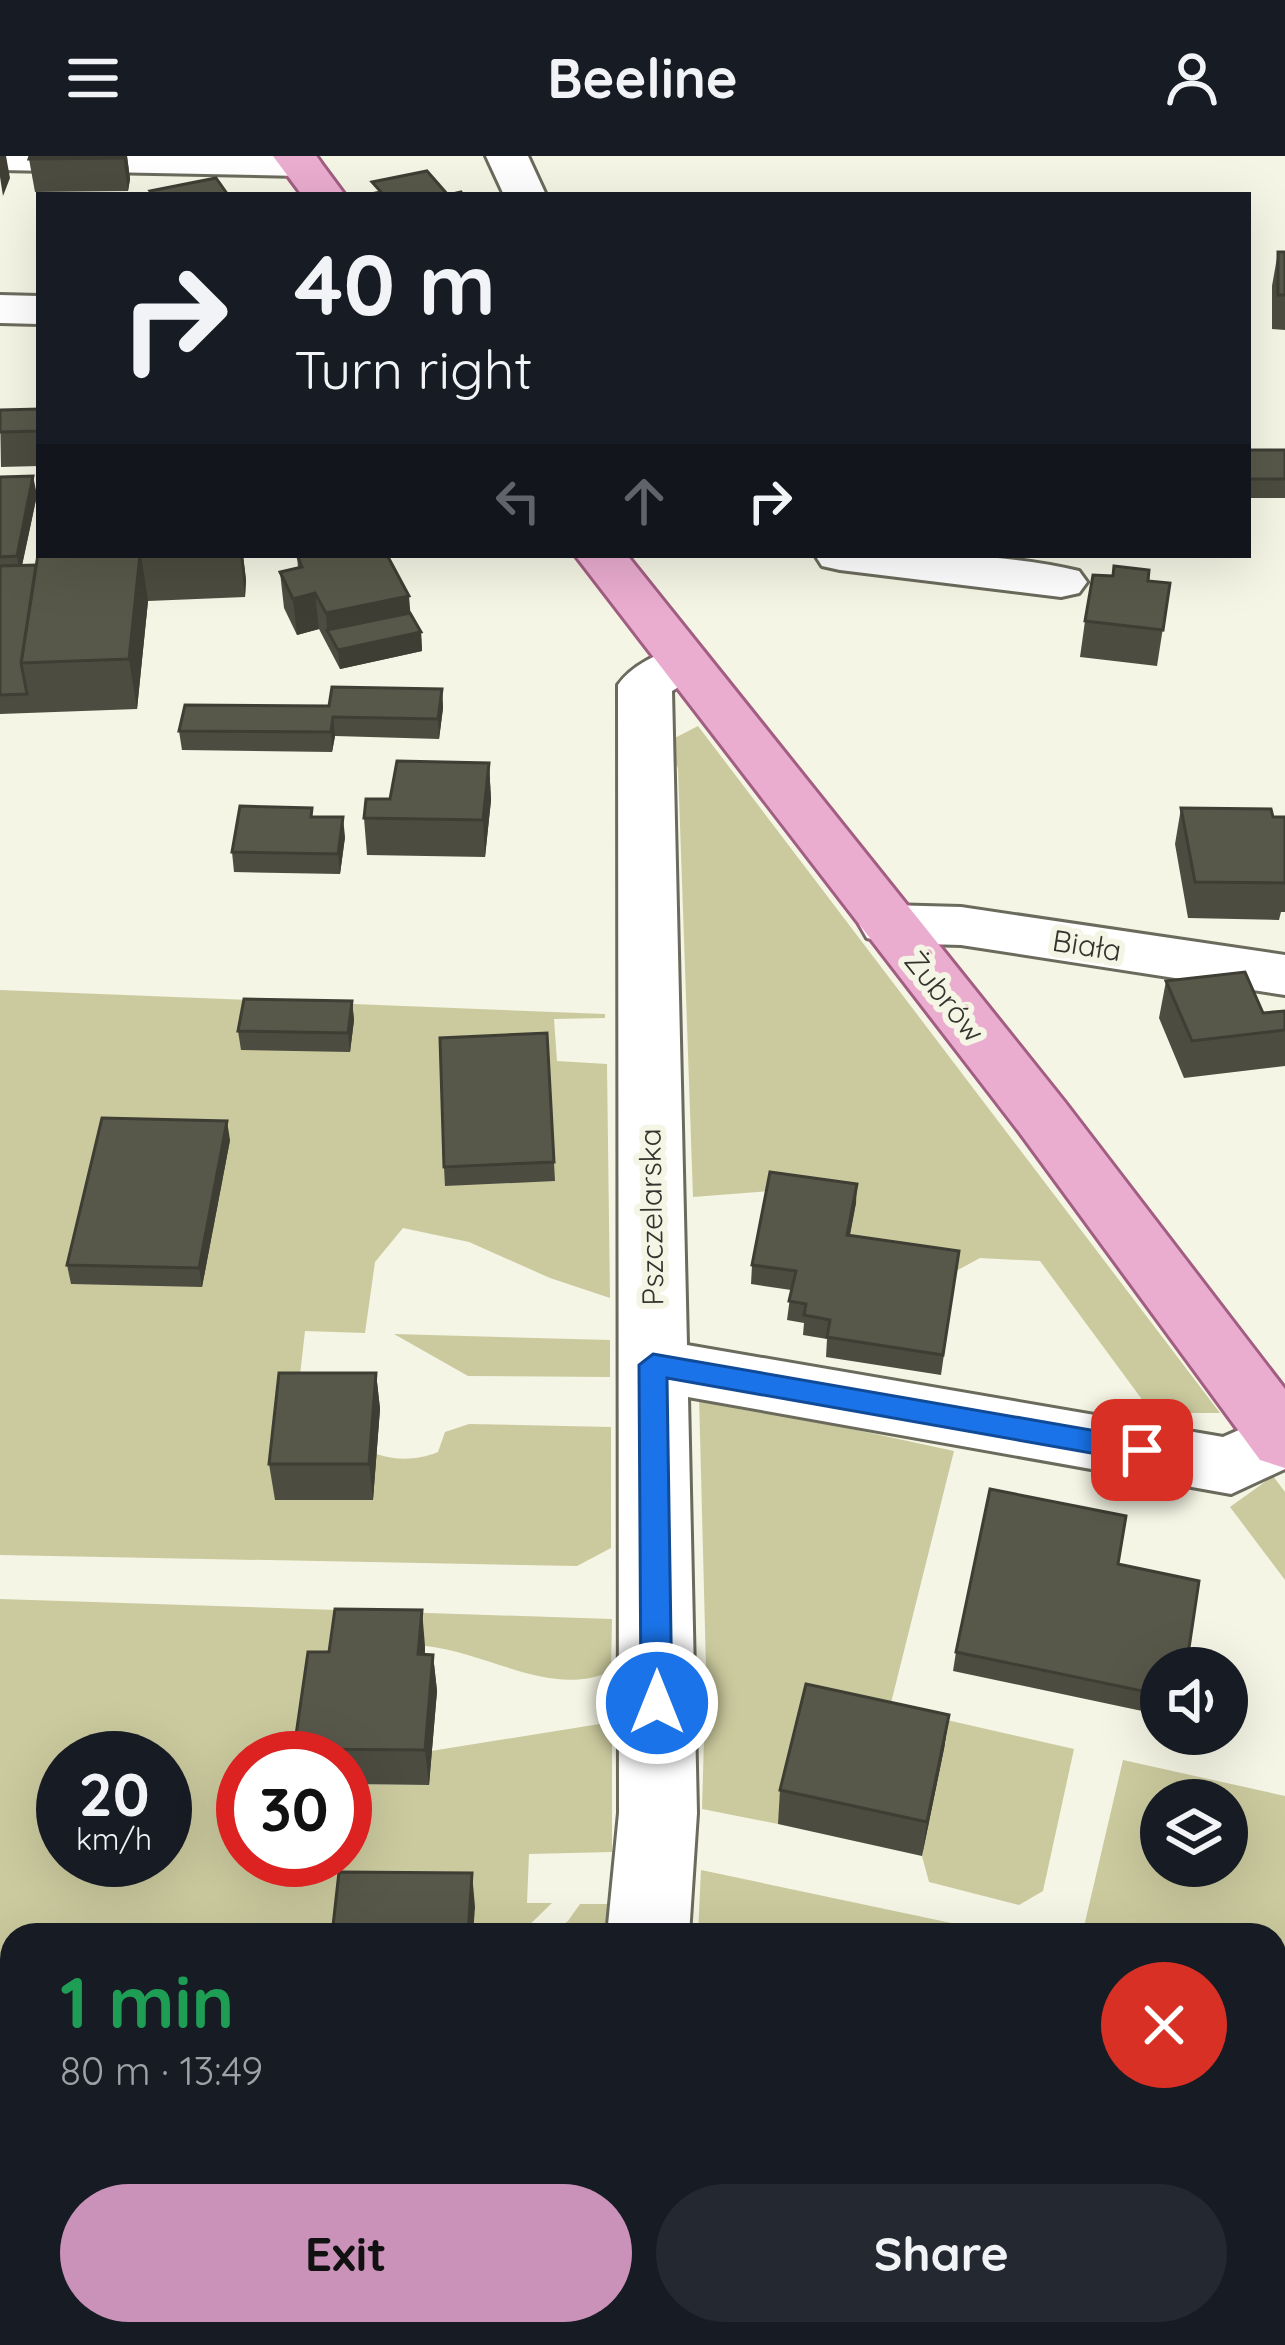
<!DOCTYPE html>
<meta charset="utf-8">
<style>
:root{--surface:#171b24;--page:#242831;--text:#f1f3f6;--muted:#9ea1a6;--accent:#ca91b9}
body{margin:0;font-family:Quicksand,sans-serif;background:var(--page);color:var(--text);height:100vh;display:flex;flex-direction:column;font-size:45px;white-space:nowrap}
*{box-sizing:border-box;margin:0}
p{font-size:39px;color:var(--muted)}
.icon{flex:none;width:66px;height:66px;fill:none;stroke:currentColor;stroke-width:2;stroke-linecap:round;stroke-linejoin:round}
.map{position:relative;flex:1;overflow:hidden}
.details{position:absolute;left:0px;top:1767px;width:1287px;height:423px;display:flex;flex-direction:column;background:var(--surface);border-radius:36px 36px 0 0;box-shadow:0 12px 48px #0002}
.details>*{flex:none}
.hud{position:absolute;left:36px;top:36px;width:1215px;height:366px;border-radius:0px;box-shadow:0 12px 48px #0002;background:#171b24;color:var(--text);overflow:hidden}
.fabs{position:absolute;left:1140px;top:1491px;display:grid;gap:24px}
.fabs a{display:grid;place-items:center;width:108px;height:108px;border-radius:50%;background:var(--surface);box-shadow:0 12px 48px #0002;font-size:60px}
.speed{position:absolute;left:36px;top:1575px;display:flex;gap:24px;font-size:60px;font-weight:700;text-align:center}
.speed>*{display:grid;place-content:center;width:156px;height:156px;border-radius:50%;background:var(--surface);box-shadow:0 12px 48px #0002;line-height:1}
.speed small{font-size:30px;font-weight:400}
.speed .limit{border:18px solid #d22;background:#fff;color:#111}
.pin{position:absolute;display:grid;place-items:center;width:102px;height:102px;color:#fff;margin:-51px;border-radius:24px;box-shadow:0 6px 18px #0006}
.me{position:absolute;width:132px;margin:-66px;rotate:0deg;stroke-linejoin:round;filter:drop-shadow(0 0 9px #0008)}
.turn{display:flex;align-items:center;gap:42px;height:252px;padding:0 60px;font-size:54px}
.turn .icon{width:156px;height:156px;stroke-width:2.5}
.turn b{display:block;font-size:84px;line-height:102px}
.lanes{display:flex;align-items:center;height:114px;padding:0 60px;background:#0003;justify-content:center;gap:60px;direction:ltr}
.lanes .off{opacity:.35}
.round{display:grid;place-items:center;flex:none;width:126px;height:126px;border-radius:63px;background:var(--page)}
.head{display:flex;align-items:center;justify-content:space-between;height:204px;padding:0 60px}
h1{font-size:72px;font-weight:700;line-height:90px;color:#1e9e55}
.primary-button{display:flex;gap:24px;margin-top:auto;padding:24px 60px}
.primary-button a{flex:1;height:138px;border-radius:72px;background:var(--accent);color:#111;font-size:48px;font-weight:700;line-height:138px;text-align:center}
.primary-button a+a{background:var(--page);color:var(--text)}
header{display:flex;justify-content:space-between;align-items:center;height:156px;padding:0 60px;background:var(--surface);font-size:54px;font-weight:700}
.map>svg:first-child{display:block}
.green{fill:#cbca9e;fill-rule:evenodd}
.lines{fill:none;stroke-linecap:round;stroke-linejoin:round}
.minor-casing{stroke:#6b6b5d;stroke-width:6}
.major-casing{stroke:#a15e82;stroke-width:6}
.minor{fill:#fff;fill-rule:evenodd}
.major{fill:#eaaccf;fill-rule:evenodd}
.wall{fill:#4c4c40}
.shaded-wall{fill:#3e3e34}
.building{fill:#58584a;stroke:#3e3e34;stroke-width:3}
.route{fill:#1a73e8;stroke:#114b97;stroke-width:3}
.labels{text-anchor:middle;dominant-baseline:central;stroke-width:12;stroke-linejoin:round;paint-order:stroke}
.street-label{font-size:30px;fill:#34342e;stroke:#f5f5e5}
</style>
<header><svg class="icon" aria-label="menu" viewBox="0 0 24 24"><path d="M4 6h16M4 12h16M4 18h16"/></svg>Beeline<svg class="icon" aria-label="person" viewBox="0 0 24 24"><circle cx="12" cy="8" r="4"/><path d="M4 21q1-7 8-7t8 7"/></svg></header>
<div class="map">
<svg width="1285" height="2189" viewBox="0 0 1285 2189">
<rect width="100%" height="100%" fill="#f5f5e5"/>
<g class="green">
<polygon points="698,570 1220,1257 1152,1257 1040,1105 980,1102 956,1115 846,1098 856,1048 769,1035 693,1041 678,612 665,587"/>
<path d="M0 834 605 858V862L554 863 557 905 607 908 610 1142 550 1122 469 1086 403 1072 375 1106 365 1177 305 1175 296 1254C341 1281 384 1318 438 1296L445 1276 469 1268 611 1271V1392L577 1410 0 1399Z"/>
<polygon points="394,1178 610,1184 610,1221 468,1220"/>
<polygon points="699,1240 954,1295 890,1551 1074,1593 1043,1735 1019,1749 929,1726 922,1700 944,1594 778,1668 702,1653 706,1512"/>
<polygon points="1273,1320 1285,1336 1285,1424 1230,1351"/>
<path d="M0 1443 612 1463 611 1515C553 1543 487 1496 426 1490 398 1487 368 1489 340 1489L303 1602H243V1704H345V1628L428 1629 431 1595 612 1566V1696L529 1698 527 1747H552L519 1779H12V1982H0ZM63 1602H165V1704H63Z"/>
<path d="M1123 1604 1285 1640V2012L1275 2005V1779H1082ZM1161 1644H1227V1710H1161Z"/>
<polygon points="701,1713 701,1714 1008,1779 698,1779"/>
<polygon points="580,1748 610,1748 610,1779 550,1779 568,1765"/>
<polygon points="1275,2135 1285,2136 1285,2189 681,2189 681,2178 1275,2178"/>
</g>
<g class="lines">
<defs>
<g id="minor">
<polygon points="0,0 316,0 321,7 315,16 300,20 0,14"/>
<polygon points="486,0 528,0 546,39 504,39"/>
<polygon points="0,139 39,140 39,168 0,167"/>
<path d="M815 399C902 399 993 394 1079 415L1087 426 1079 437 1061 441 840 414 822 410Z"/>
<path d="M681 491 700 496 708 507 700 518 672 535 687 1189 1223 1281 1282 1255 1285 1313 1231 1338 688 1241 697 1657 689 1779H607L619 1657 618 529C632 509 658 497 681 491Z"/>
<polygon points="888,749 961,751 1285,799 1285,839 961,789 888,787 867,782 859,768 867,754"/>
<polygon points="570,2178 660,2178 659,2189 569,2189"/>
</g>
<g id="major">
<polygon points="273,0 316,0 345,39 302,39"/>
<polygon points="575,399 627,399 1064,945 1285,1233 1285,1312 1260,1304 1020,977"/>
</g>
</defs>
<use href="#minor" class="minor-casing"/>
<use href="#major" class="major-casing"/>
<use href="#minor" class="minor"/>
<use href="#major" class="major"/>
</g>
<g class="wall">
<polygon points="127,0 130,23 128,35 35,36 29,3"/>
<polygon points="1278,96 1285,96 1285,174 1272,173 1272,130"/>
<polygon points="39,253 39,310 1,311 0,254"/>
<rect x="1248" y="294" width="37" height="48"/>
<polygon points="0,321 37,339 22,409 36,409 39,399 243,399 246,424 245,441 148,445 137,553 0,558"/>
<polygon points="297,399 410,457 421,476 422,495 340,513 319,473 297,479 284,452 280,416 298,412"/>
<polygon points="1148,425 1170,427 1157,510 1080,501 1085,465"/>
<polygon points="442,533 443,552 439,583 335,580 332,596 182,594 179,575"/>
<polygon points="489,607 491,644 485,701 367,699 364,662 390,643"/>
<polygon points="1181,652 1285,661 1285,756 1281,756 1279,764 1188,762 1175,688"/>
<polygon points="345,681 340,718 234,716 232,696"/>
<polygon points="1166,825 1263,857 1285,855 1285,910 1184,922 1159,862"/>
<polygon points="352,845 354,864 350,896 241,894 238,875"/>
<polygon points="547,877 555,1025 445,1030 444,1011"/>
<polygon points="230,984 202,1131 71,1128 67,1109"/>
<polygon points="856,1047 850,1079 959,1095 941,1219 826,1201 827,1183 803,1179 804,1167 787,1164 791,1134 751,1128 752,1109"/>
<polygon points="376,1217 380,1253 373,1344 275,1344 269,1308"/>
<polygon points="425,1490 425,1499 433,1499 437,1535 429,1629 345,1628 345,1602 295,1602 294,1593 329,1496"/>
<polygon points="956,1496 1161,1512 1161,1559 953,1515"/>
<polygon points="949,1559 944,1593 922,1700 778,1668 780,1634"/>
</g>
<g class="shaded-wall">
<polygon points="0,0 6,0 10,22 3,40 0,21"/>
<polygon points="123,0 127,0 130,23 128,35"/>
<polygon points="33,320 37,339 20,419 17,400"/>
<polygon points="141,399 148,445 137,553 129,503"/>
<polygon points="240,399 243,399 246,424 245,441"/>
<polygon points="315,437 319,473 297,479 293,443"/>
<polygon points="409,440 412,476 327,474 326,457"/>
<polygon points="421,476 422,495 340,513 338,494"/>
<polygon points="442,533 443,552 439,583 438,563"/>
<polygon points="333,561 335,580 332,596 331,576"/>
<polygon points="489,607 491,644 485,701 483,664"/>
<polygon points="343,661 345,681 340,718 338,698"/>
<polygon points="352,845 354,864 350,896 348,877"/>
<polygon points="227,965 230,984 202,1131 199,1112"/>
<polygon points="857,1028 856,1047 846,1098 847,1079"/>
<polygon points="376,1217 380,1253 373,1344 369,1308"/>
<polygon points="422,1454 425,1490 422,1533 418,1498"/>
<polygon points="433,1499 437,1535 429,1629 425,1594"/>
<polygon points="949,1559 944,1593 922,1700 927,1666"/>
<polygon points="472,1717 475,1751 473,1779 468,1779"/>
<polygon points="59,2178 67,2178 65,2189 57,2189"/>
<polygon points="452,2178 457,2178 457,2189 451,2189"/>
</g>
<g class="building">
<polygon points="30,0 123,0 123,2 29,3"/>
<polygon points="427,15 448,39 461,36 463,39 372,39 371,38 381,36 372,26"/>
<polygon points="216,22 228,39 153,39 150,35"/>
<rect x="1278" y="96" width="7" height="43"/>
<polygon points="39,253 39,275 0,276 0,254"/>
<rect x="1248" y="294" width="37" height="29"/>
<polygon points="33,320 17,400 0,401 0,321"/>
<polygon points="39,392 39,399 140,399 129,503 21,507"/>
<polygon points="297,399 387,399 409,440 326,457 315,437 293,443 280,416 302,411"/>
<polygon points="36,409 21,507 27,538 0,539 0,410"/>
<polygon points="1114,410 1149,414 1148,425 1170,427 1163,474 1085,465 1093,419 1113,420"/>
<polygon points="410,457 421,476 338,494 327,474"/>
<polygon points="332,531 442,533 438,563 333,561 331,576 179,575 185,549 329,550"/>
<polygon points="397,605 489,607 483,664 364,662 366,643 390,643"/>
<polygon points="240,650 312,652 311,661 343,661 338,698 232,696"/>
<polygon points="1181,652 1271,653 1273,661 1285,661 1285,727 1195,726"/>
<polygon points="1245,816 1263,857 1285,855 1285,874 1192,885 1166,825"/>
<polygon points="244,843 352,845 348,877 238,875"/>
<polygon points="547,877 554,1006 444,1011 440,882"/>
<polygon points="102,962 227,965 199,1112 67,1109"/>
<polygon points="770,1016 857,1028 847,1079 959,1095 943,1199 827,1181 830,1164 804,1159 806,1148 789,1145 796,1115 752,1109"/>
<polygon points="279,1217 376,1217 369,1308 269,1308"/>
<polygon points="990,1333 1126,1360 1118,1408 1199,1425 1186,1512 1161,1512 1161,1539 956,1496"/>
<polygon points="335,1453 422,1454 418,1498 433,1499 425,1594 294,1593 308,1496 329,1496"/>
<polygon points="806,1528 949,1559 927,1666 780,1634"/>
<polygon points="339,1716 472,1717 468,1779 332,1779"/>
<polygon points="0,2134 12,2134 12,2178 59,2178 57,2189 0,2189"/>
<polygon points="258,2178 452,2178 451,2189 257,2189"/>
<polygon points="808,2178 970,2178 970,2189 807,2189"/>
</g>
<polygon class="route" points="653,1198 1142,1283 1153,1286 1157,1294 1153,1303 1142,1306 667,1222 672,1547 668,1556 657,1560 646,1556 641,1547 639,1209"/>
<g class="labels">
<g class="street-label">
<text transform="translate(1087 789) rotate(9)">Biała</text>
<text transform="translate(945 840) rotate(51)">Żubrów</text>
<text transform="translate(651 1061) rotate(-91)">Pszczelarska</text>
</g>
</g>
</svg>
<div class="fabs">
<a><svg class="icon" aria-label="sound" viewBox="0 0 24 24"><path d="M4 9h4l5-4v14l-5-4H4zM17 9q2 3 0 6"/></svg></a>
<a><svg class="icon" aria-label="layers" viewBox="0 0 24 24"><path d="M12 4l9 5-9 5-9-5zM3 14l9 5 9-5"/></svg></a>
</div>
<div class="speed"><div>20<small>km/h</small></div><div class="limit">30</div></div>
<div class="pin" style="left:1142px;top:1294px;background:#d93025"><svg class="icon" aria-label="arrive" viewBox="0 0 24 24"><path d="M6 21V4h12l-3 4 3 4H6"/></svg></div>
<svg class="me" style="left:657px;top:1547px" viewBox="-20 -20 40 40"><circle r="17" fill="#1a73e8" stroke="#fff" stroke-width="3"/><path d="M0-11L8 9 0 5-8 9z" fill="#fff"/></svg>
<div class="hud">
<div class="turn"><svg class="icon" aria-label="right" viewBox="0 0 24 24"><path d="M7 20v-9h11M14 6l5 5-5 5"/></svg><div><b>40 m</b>Turn right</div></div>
<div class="lanes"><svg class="icon off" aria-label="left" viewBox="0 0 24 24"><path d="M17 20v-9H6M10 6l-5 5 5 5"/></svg><svg class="icon off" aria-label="ahead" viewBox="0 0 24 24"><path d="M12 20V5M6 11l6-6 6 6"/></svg><svg class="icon" aria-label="right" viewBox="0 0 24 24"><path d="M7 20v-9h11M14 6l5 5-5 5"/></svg></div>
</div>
<section class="details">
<div class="head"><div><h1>1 min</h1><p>80 m · 13:49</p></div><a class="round" style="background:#d93025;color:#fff"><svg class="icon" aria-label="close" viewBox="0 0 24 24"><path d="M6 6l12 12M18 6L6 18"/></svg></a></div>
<div class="primary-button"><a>Exit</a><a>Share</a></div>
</section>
</div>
